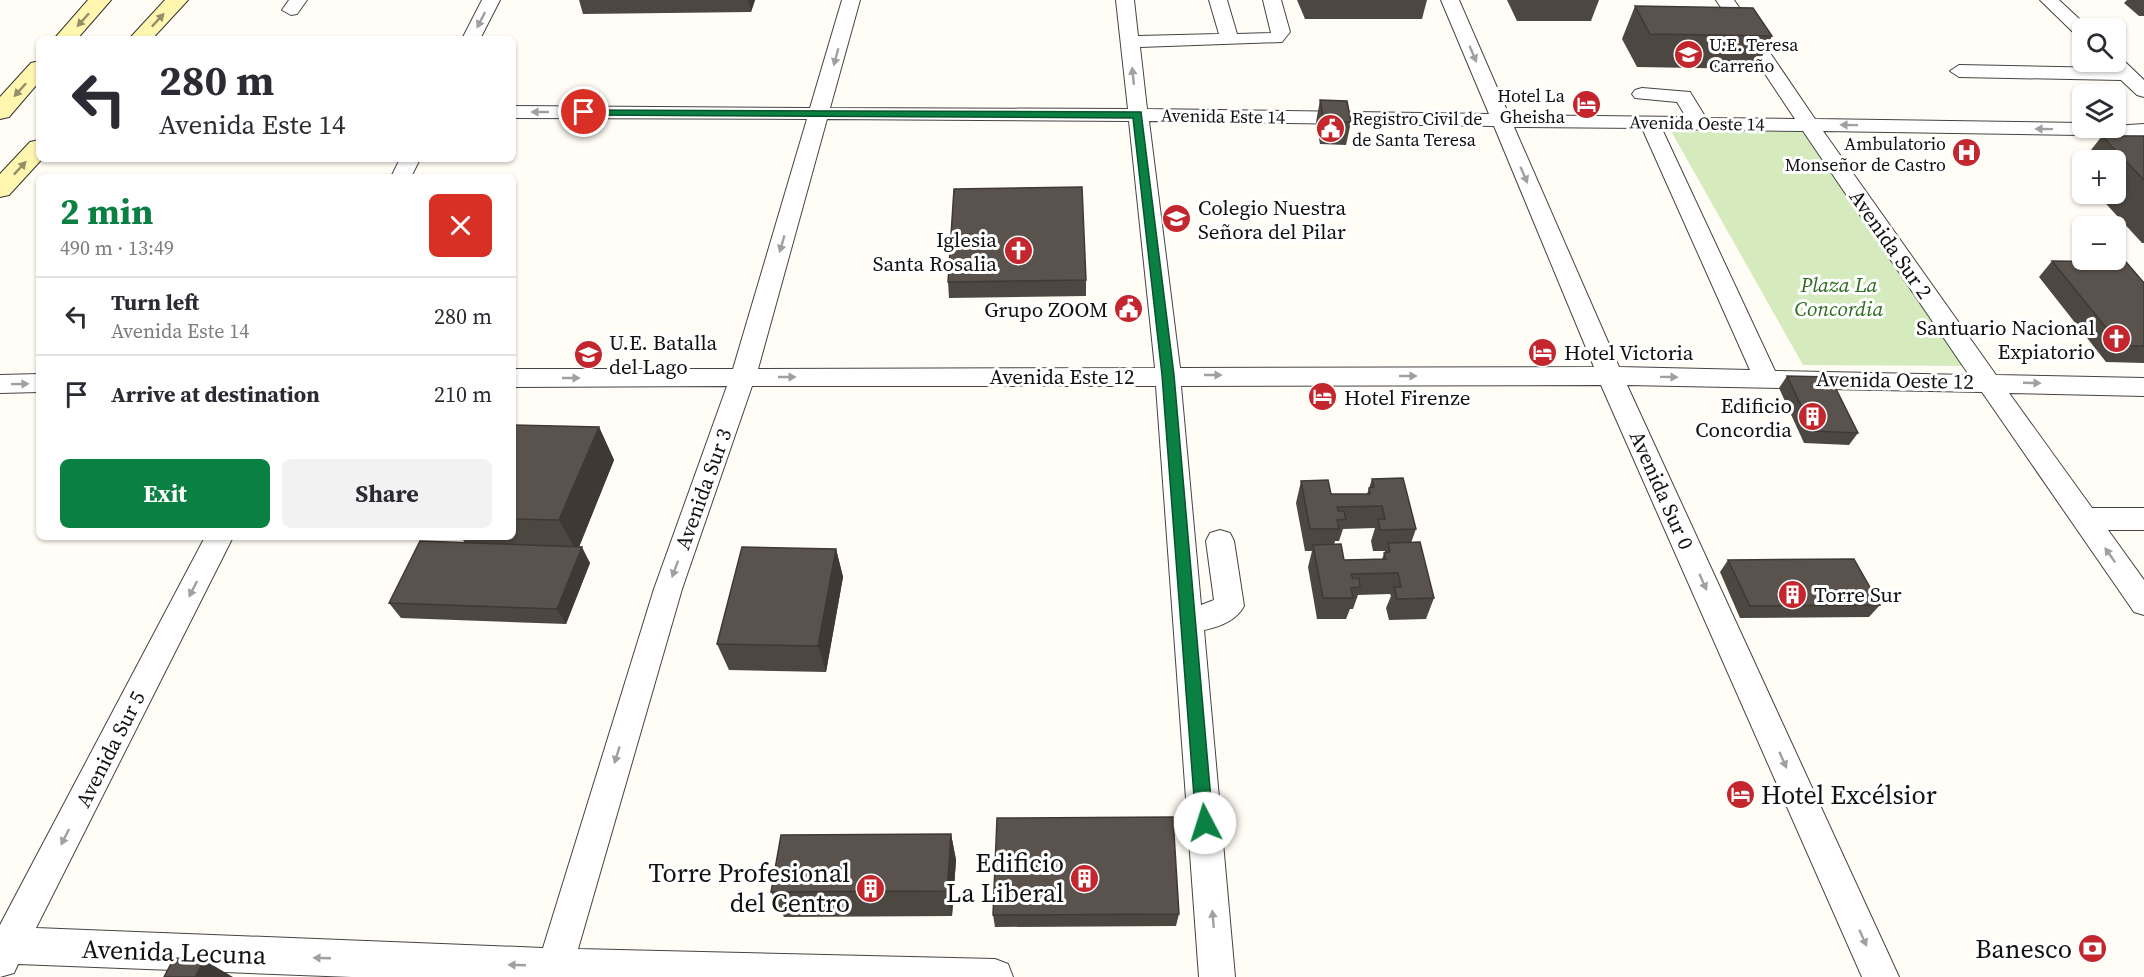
<!DOCTYPE html>
<meta charset="utf-8">
<style>
:root{--surface:#fff;--page:#f2f2f3;--text:#2b2b33;--muted:#7c7c81;--line:#e1e1e2;--accent:#0b8043}
body{margin:0;font-family:"Source Serif 4",serif;background:var(--page);color:var(--text);height:100vh;display:flex;flex-direction:column;font-size:22px;white-space:nowrap}
*{box-sizing:border-box;margin:0}
p{font-size:20px;color:var(--muted)}
.icon{flex:none;width:33px;height:33px;fill:none;stroke:currentColor;stroke-width:2;stroke-linecap:round;stroke-linejoin:round}
.map{position:relative;flex:1;overflow:hidden}
.drawer{position:absolute;left:36px;top:174px;width:480px;height:366px;display:flex;flex-direction:column;background:var(--surface);border-radius:9px;box-shadow:0 2px 4px #0004}
.drawer>*{flex:none}
.banner{position:absolute;left:36px;top:36px;width:480px;height:126px;border-radius:9px;box-shadow:0 2px 4px #0004;background:#fff;color:var(--text);overflow:hidden}
.buttons{position:absolute;left:2072px;top:18px;display:grid;gap:12px}
.buttons a{display:grid;place-items:center;width:54px;height:54px;border-radius:9px;background:var(--surface);box-shadow:0 2px 4px #0004;font-size:30px}
.pin{position:absolute;display:grid;place-items:center;width:51px;height:51px;color:#fff;margin:-26px;border:3px solid #fff;border-radius:50%;box-shadow:0 2px 6px #0007}
.me{position:absolute;width:66px;margin:-33px;rotate:355deg;stroke-linejoin:round;filter:drop-shadow(0 0 4px #0008)}
.turn{display:flex;align-items:center;gap:21px;height:126px;padding:0 24px;font-size:27px}
.turn .icon{width:78px;height:78px;stroke-width:2.5}
.turn b{display:block;font-size:42px;line-height:51px}
.round{display:grid;place-items:center;flex:none;width:63px;height:63px;border-radius:9px;background:var(--page)}
.summary{display:flex;align-items:center;justify-content:space-between;height:102px;padding:0 24px}
h1{font-size:36px;font-weight:700;line-height:45px;color:var(--accent)}
.cta{display:flex;gap:12px;margin-top:auto;padding:12px 24px}
.cta a{flex:1;height:69px;border-radius:9px;background:var(--accent);color:#fff;font-size:24px;font-weight:700;line-height:69px;text-align:center}
.cta a+a{background:var(--page);color:var(--text)}
ul{padding:0;list-style:none}
li{display:flex;align-items:center;gap:18px;height:78px;padding:0 24px;border-top:2px solid var(--line)}
li div{flex:1}
li b{display:block;font-size:22px}
li em{font-style:normal}
.map>svg:first-child{display:block}
.green{fill:#d5ebbd}
.lines{fill:none;stroke-linecap:round;stroke-linejoin:round}
.minor-casing{stroke:#444;stroke-width:2}
.secondary-casing{stroke:#333;stroke-width:2}
.minor{fill:#fff;fill-rule:evenodd}
.secondary{fill:#fff6b0;fill-rule:evenodd}
.wall{fill:#4d4742;fill-rule:evenodd}
.shaded-wall{fill:#3f3936}
.building{fill:#5a524d;stroke:#3f3936;stroke-width:1.5}
.oneway{fill:#948f68}
.oneway2{fill:#a0a0a0}
.route{fill:#0b8043;stroke:#07532c;stroke-width:1.5}
.labels{text-anchor:middle;dominant-baseline:central;stroke-width:6;stroke-linejoin:round;paint-order:stroke}
.far-poi-label{font-size:18px;fill:#111;stroke:#fff;text-anchor:start}
.far-street-label{font-size:18px;fill:#111;stroke:#fff}
.poi-label{font-size:21px;fill:#111;stroke:#fff;text-anchor:start}
.street-label{font-size:21px;fill:#111;stroke:#fff}
.park-label{font-size:21px;font-style:italic;fill:#2f6b1f;stroke:#fff}
.near-poi-label{font-size:26px;fill:#111;stroke:#fff;text-anchor:end}
.near-street-label{font-size:26px;fill:#111;stroke:#fff}
</style>
<div class="map">
<svg width="2144" height="977" viewBox="0 0 2144 977">
<rect width="100%" height="100%" fill="#fffdf5"/>
<polygon class="green" points="1671,131 1803,132 1965,366 1803,365"/>
<g class="lines">
<defs>
<g id="minor">
<polygon points="289,0 307,0 297,14 291,15 282,10"/>
<polygon points="482,0 500,0 480,39 462,39"/>
<path d="M842 0H860L830 108 1128 109 1116 0H1134L1138 36 1219 34 1209 0H1227L1237 34 1271 33 1263 0H1281L1290 32 1282 42 1140 47 1147 109 1489 114 1441 0H1459L1509 115 1686 117 1677 102 1635 98 1632 94 1635 90 1642 88 1690 92 1706 118 1795 119 1716 0H1734L1815 119 2082 123V128L2144 124V136L1823 131 1996 375 2144 378V396L2009 393 2092 508H2144V530H2108L2144 580V615L2134 612 1982 392 1627 385 1899 977H1862L1601 385 1181 386 1201 605 1214 600 1206 541 1210 533 1220 530 1230 533 1234 541 1244 606C1236 621 1219 627 1204 630L1235 977H1199L1156 386H752L682 589 578 949 995 959 1008 964 1013 977H352L18 964 14 973 0 977V925L205 537H233L36 928 543 948 654 589 727 386 513 387V369H733L807 119 513 118V106L810 108ZM827 119 1129 121 1155 368 758 369ZM1149 121 1494 126 1594 367 1180 368ZM1514 127 1642 128 1750 370 1619 367ZM1662 129 1803 131 1969 375 1775 371Z"/>
<polygon points="2040,0 2059,0 2089,28 2082,28 2082,36 2076,35"/>
<polygon points="2115,57 2121,58 2144,80 2144,97 2137,95 2121,80 1959,77 1950,71 1959,65 2109,68 2105,62 2115,62"/>
<polygon points="400,159 420,159 411,177 391,177"/>
<polygon points="39,374 39,392 0,393 0,375"/>
</g>
<g id="secondary">
<polygon points="88,0 111,0 77,39 54,39"/>
<polygon points="165,0 188,0 152,39 129,39"/>
<polygon points="39,61 39,82 9,117 0,119 0,97 31,63"/>
<polygon points="39,140 39,159 42,159 9,195 0,197 0,174 30,142"/>
</g>
</defs>
<use href="#minor" class="minor-casing"/>
<use href="#secondary" class="secondary-casing"/>
<use href="#minor" class="minor"/>
<use href="#secondary" class="secondary"/>
</g>
<g class="wall">
<polygon points="579,0 755,0 751,12 583,14"/>
<polygon points="1297,0 1427,0 1422,19 1305,19"/>
<polygon points="1507,0 1599,0 1591,21 1517,21"/>
<polygon points="2127,0 2144,0 2144,16 2139,16 2124,3"/>
<polygon points="1635,6 1772,36 1756,69 1637,67 1622,39"/>
<polygon points="1320,100 1351,122 1346,145 1320,144 1316,122"/>
<polygon points="2102,136 2144,136 2144,243 2142,243 2097,194 2115,194 2115,160 2083,160"/>
<polygon points="2082,162 2082,176 2076,170"/>
<polygon points="2052,261 2144,283 2144,363 2106,362 2039,277"/>
<polygon points="1086,280 1086,296 949,298 948,282"/>
<polygon points="1787,376 1858,433 1849,445 1804,443 1779,388"/>
<polygon points="513,425 599,427 614,460 579,547 590,563 566,624 401,618 389,603 465,543 461,537 513,537"/>
<path d="M1372 479 1416 529 1411 543 1434 598 1426 619 1389 620 1386 608 1391 596 1390 594 1358 595 1353 609H1350L1346 619H1317L1308 567 1312 551H1305L1296 503 1301 481 1331 494H1367ZM1375 528 1371 541 1373 551H1385L1382 559 1344 560 1334 545 1335 541H1339L1343 529Z"/>
<polygon points="836,549 843,577 826,672 729,670 717,644"/>
<polygon points="1728,560 1880,605 1869,617 1740,618 1720,572"/>
<polygon points="951,834 956,860 952,916 784,917 771,892"/>
<polygon points="1179,914 1176,926 995,927 993,915"/>
</g>
<g class="shaded-wall">
<polygon points="748,0 755,0 751,12"/>
<polygon points="599,427 614,460 577,552 559,520"/>
<polygon points="582,547 590,563 566,624 557,609"/>
<polygon points="836,549 843,577 826,672 818,646"/>
<polygon points="951,834 956,860 952,916 947,891"/>
<polygon points="204,960 233,977 195,977"/>
</g>
<g class="building">
<polygon points="1635,6 1753,8 1772,36 1650,34"/>
<polygon points="1320,100 1347,101 1351,122 1324,122"/>
<polygon points="2102,136 2144,136 2144,180"/>
<polygon points="1082,187 1086,280 948,282 954,189"/>
<polygon points="2052,261 2126,262 2144,283 2144,346 2121,346"/>
<polygon points="1787,376 1830,377 1858,433 1813,431"/>
<polygon points="513,425 599,427 559,520 513,519"/>
<polygon points="1403,478 1416,529 1380,530 1378,519 1385,519 1382,506 1337,507 1338,511 1344,511 1346,519 1337,520 1339,529 1310,529 1301,481 1328,480 1331,494 1370,494 1369,488 1374,487 1372,479"/>
<polygon points="420,541 582,547 557,609 389,603"/>
<polygon points="1420,542 1434,598 1397,599 1394,587 1401,587 1398,573 1351,574 1353,579 1359,578 1360,587 1351,588 1353,598 1323,598 1313,545 1341,544 1344,560 1386,559 1384,553 1390,552 1388,543"/>
<polygon points="742,547 836,549 818,646 717,644"/>
<polygon points="1854,559 1880,605 1750,606 1728,560"/>
<polygon points="1173,817 1179,914 993,915 997,818"/>
<polygon points="951,834 947,891 771,892 781,835"/>
<polygon points="174,958 204,960 195,977 164,977"/>
</g>
<defs><path id="oneway-solid" d="M-6-.8H1V-3.2L6.5 0L1 3.2V.8H-6Z" transform="scale(1.5)"/></defs>
<g class="oneway">
<use href="#oneway-solid" transform="translate(83 20) rotate(132)"/>
<use href="#oneway-solid" transform="translate(158 20) rotate(-47)"/>
<use href="#oneway-solid" transform="translate(20 90) rotate(132)"/>
<use href="#oneway-solid" transform="translate(20 168) rotate(-47)"/>
</g>
<g class="oneway2">
<use href="#oneway-solid" transform="translate(481 20) rotate(117)"/>
<use href="#oneway-solid" transform="translate(1473 54) rotate(67)"/>
<use href="#oneway-solid" transform="translate(836 57) rotate(105)"/>
<use href="#oneway-solid" transform="translate(1133 76) rotate(-96)"/>
<use href="#oneway-solid" transform="translate(540 112) rotate(-180)"/>
<use href="#oneway-solid" transform="translate(1849 125) rotate(-179)"/>
<use href="#oneway-solid" transform="translate(2044 129) rotate(-179)"/>
<use href="#oneway-solid" transform="translate(1524 175) rotate(67)"/>
<use href="#oneway-solid" transform="translate(782 244) rotate(106)"/>
<use href="#oneway-solid" transform="translate(1213 375)"/>
<use href="#oneway-solid" transform="translate(1408 376)"/>
<use href="#oneway-solid" transform="translate(787 377)"/>
<use href="#oneway-solid" transform="translate(1669 377) rotate(1)"/>
<use href="#oneway-solid" transform="translate(571 378)"/>
<use href="#oneway-solid" transform="translate(2032 383) rotate(2)"/>
<use href="#oneway-solid" transform="translate(20 384) rotate(-1)"/>
<use href="#oneway-solid" transform="translate(2110 555) rotate(-125)"/>
<use href="#oneway-solid" transform="translate(675 569) rotate(110)"/>
<use href="#oneway-solid" transform="translate(1703 582) rotate(66)"/>
<use href="#oneway-solid" transform="translate(193 589) rotate(117)"/>
<use href="#oneway-solid" transform="translate(617 755) rotate(107)"/>
<use href="#oneway-solid" transform="translate(1783 760) rotate(66)"/>
<use href="#oneway-solid" transform="translate(65 837) rotate(117)"/>
<use href="#oneway-solid" transform="translate(1213 919) rotate(-95)"/>
<use href="#oneway-solid" transform="translate(1863 938) rotate(66)"/>
<use href="#oneway-solid" transform="translate(322 958) rotate(-178)"/>
<use href="#oneway-solid" transform="translate(517 965) rotate(-178)"/>
</g>
<polygon class="route" points="580,110 1141,112 1174,375 1213,823 1211,828 1205,831 1199,828 1196,823 1162,375 1133,118 584,115 579,112"/>
<defs>
<symbol id="school-disc" viewBox="-11 -11 22 22"><circle r="9.5" fill="#c4262e" stroke="#fff"/><path d="M0-5L7-2L0 1L-7-2ZM-4 1L0 2.5L4 1V4Q0 6-4 4Z" fill="#fff"/></symbol>
<symbol id="hotel-disc" viewBox="-11 -11 22 22"><circle r="9.5" fill="#c4262e" stroke="#fff"/><path d="M-6-4.5h1.5V1H6V5H4.5V3h-9V5H-6ZM-4 0a1.8 1.8 0 1 1 3.6 0ZM.5 0V-2.5h3Q6-2.5 6 0Z" fill="#fff"/></symbol>
<symbol id="civic-disc" viewBox="-11 -11 22 22"><circle r="9.5" fill="#c4262e" stroke="#fff"/><path d="M-.6-6.5H3V-4.5H.6V-3L4-1V1h2V6H-6V1h2V-1L-.6-3ZM-1.2 2.5V6h2.4V2.5Z" fill="#fff"/></symbol>
<symbol id="hospital-disc" viewBox="-11 -11 22 22"><circle r="9.5" fill="#c4262e" stroke="#fff"/><path d="M-5-5h3v3.5h4V-5h3V5h-3V1.5h-4V5h-3Z" fill="#fff"/></symbol>
<symbol id="church-disc" viewBox="-11 -11 22 22"><circle r="9.5" fill="#c4262e" stroke="#fff"/><path d="M-1.2-6h2.4v3.5h3.3v2.4h-3.3V6h-2.4V-.1h-3.3v-2.4h3.3Z" fill="#fff"/></symbol>
<symbol id="building-disc" viewBox="-11 -11 22 22"><circle r="9.5" fill="#c4262e" stroke="#fff"/><path d="M-4-6H4V6H1V3H-1V6H-4ZM-2.5-4.3h1.7v1.8h-1.7ZM.8-4.3h1.7v1.8H.8ZM-2.5-1h1.7V.8h-1.7ZM.8-1h1.7V.8H.8Z" fill="#fff"/></symbol>
<symbol id="bank-disc" viewBox="-11 -11 22 22"><circle r="9.5" fill="#c4262e" stroke="#fff"/><path d="M-6-4H6V4H-6ZM0-2.3a2.3 2.3 0 1 0 0 4.6a2.3 2.3 0 1 0 0-4.6Z" fill="#fff"/></symbol>
</defs>
<g fill-rule="evenodd">
<use href="#school-disc" x="1672" y="38" width="33" height="33"/>
<use href="#hotel-disc" x="1570" y="88" width="33" height="33"/>
<use href="#civic-disc" x="1314" y="112" width="33" height="33"/>
<use href="#hospital-disc" x="1950" y="136" width="33" height="33"/>
<use href="#school-disc" x="1160" y="202" width="33" height="33"/>
<use href="#church-disc" x="1002" y="234" width="33" height="33"/>
<use href="#civic-disc" x="1112" y="292" width="33" height="33"/>
<use href="#church-disc" x="2100" y="322" width="33" height="33"/>
<use href="#hotel-disc" x="1526" y="336" width="33" height="33"/>
<use href="#school-disc" x="572" y="338" width="33" height="33"/>
<use href="#hotel-disc" x="1306" y="380" width="33" height="33"/>
<use href="#building-disc" x="1796" y="400" width="33" height="33"/>
<use href="#building-disc" x="1776" y="578" width="33" height="33"/>
<use href="#hotel-disc" x="1724" y="778" width="33" height="33"/>
<use href="#building-disc" x="1068" y="862" width="33" height="33"/>
<use href="#building-disc" x="854" y="872" width="33" height="33"/>
<use href="#bank-disc" x="2076" y="932" width="33" height="33"/>
</g>
<g class="labels">
<g class="far-poi-label">
<text x="1709" y="44">U.E. Teresa<tspan x="1709" dy="21">Carreño</tspan></text>
<text x="1565" y="95" text-anchor="end">Hotel La<tspan x="1565" dy="21">Gheisha</tspan></text>
<text x="1352" y="118">Registro Civil de<tspan x="1352" dy="21">de Santa Teresa</tspan></text>
<text x="1946" y="143" text-anchor="end">Ambulatorio<tspan x="1946" dy="21">Monseñor de Castro</tspan></text>
</g>
<g class="far-street-label">
<text transform="translate(1223 116) rotate(1)">Avenida Este 14</text>
<text transform="translate(1697 123) rotate(1)">Avenida Oeste 14</text>
</g>
<g class="poi-label">
<text x="1198" y="207">Colegio Nuestra<tspan x="1198" dy="24">Señora del Pilar</tspan></text>
<text x="997" y="239" text-anchor="end">Iglesia<tspan x="997" dy="24">Santa Rosalia</tspan></text>
<text x="1108" y="309" text-anchor="end">Grupo ZOOM</text>
<text x="2095" y="327" text-anchor="end">Santuario Nacional<tspan x="2095" dy="24">Expiatorio</tspan></text>
<text x="609" y="342">U.E. Batalla<tspan x="609" dy="24">del Lago</tspan></text>
<text x="1564" y="352">Hotel Victoria</text>
<text x="1344" y="397">Hotel Firenze</text>
<text x="1792" y="405" text-anchor="end">Edificio<tspan x="1792" dy="24">Concordia</tspan></text>
<text x="1814" y="594">Torre Sur</text>
</g>
<g class="street-label">
<text transform="translate(1891 244) rotate(55)">Avenida Sur 2</text>
<text x="1062" y="376">Avenida Este 12</text>
<text transform="translate(1895 380) rotate(1)">Avenida Oeste 12</text>
<text transform="translate(703 489) rotate(-70)">Avenida Sur 3</text>
<text transform="translate(1662 490) rotate(66)">Avenida Sur 0</text>
<text transform="translate(110 749) rotate(-63)">Avenida Sur 5</text>
</g>
<g class="park-label">
<text x="1839" y="284">Plaza La<tspan x="1839" dy="24">Concordia</tspan></text>
</g>
<g class="near-poi-label">
<text x="1761" y="795" text-anchor="start">Hotel Excélsior</text>
<text x="1064" y="863">Edificio<tspan x="1064" dy="30">La Liberal</tspan></text>
<text x="850" y="873">Torre Profesional<tspan x="850" dy="30">del Centro</tspan></text>
<text x="2072" y="949">Banesco</text>
</g>
<g class="near-street-label">
<text transform="translate(174 952) rotate(2)">Avenida Lecuna</text>
</g>
</g>
</svg>
<div class="buttons">
<a><svg class="icon" aria-label="search" viewBox="0 0 24 24"><circle cx="10" cy="10" r="6"/><path d="M15 15l6 6"/></svg></a>
<a><svg class="icon" aria-label="layers" viewBox="0 0 24 24"><path d="M12 4l9 5-9 5-9-5zM3 14l9 5 9-5"/></svg></a>
<a>+</a>
<a>−</a>
</div>
<div class="pin" style="left:584px;top:112px;background:#d93025"><svg class="icon" aria-label="arrive" viewBox="0 0 24 24"><path d="M6 21V4h12l-3 4 3 4H6"/></svg></div>
<svg class="me" style="left:1205px;top:823px" viewBox="-20 -20 40 40"><circle r="19" fill="#fff"/><path d="M0-13L10 11 0 6-10 11z" fill="#0b8043"/></svg>
<div class="banner">
<div class="turn"><svg class="icon" aria-label="left" viewBox="0 0 24 24"><path d="M17 20v-9H6M10 6l-5 5 5 5"/></svg><div><b>280 m</b>Avenida Este 14</div></div>
</div>
<section class="drawer">
<div class="summary"><div><h1>2 min</h1><p>490 m · 13:49</p></div><a class="round" style="background:#d93025;color:#fff"><svg class="icon" aria-label="close" viewBox="0 0 24 24"><path d="M6 6l12 12M18 6L6 18"/></svg></a></div>
<ul>
<li><svg class="icon" aria-label="left" viewBox="0 0 24 24"><path d="M17 20v-9H6M10 6l-5 5 5 5"/></svg><div><b>Turn left</b><p>Avenida Este 14</p></div><em>280 m</em></li>
<li><svg class="icon" aria-label="arrive" viewBox="0 0 24 24"><path d="M6 21V4h12l-3 4 3 4H6"/></svg><div><b>Arrive at destination</b></div><em>210 m</em></li>
</ul>
<div class="cta"><a>Exit</a><a>Share</a></div>
</section>
</div>
